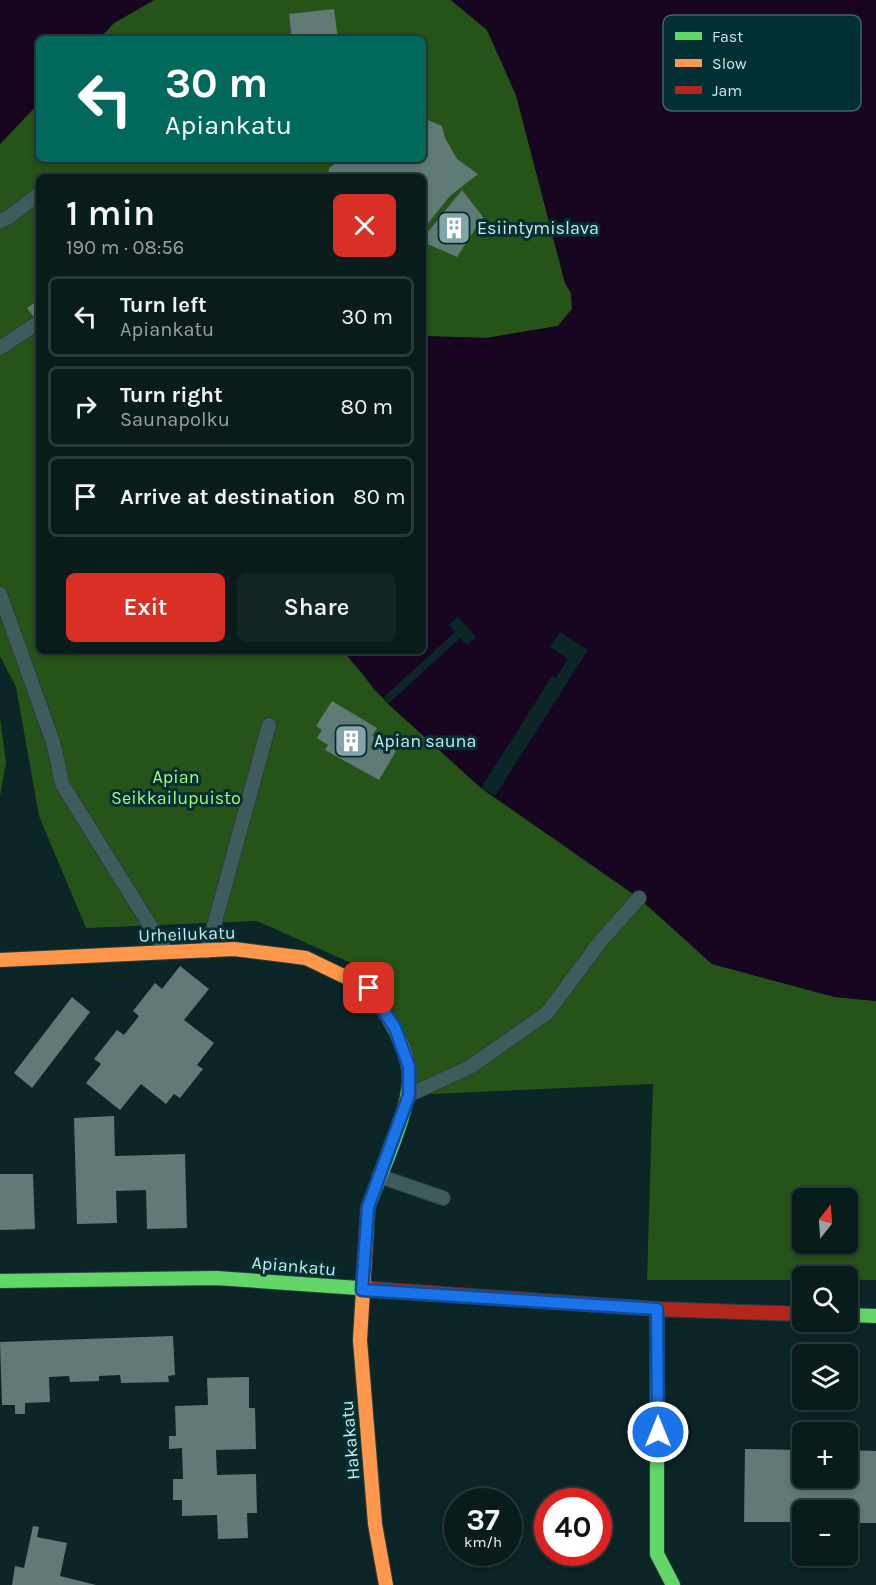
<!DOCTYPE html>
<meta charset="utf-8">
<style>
:root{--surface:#091c1c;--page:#122525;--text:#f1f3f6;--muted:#99a1a3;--line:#293a3b;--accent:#d93025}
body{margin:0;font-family:Karla,sans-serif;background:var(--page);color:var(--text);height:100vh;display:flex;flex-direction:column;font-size:22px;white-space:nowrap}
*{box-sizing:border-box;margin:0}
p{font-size:20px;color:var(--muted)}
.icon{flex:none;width:33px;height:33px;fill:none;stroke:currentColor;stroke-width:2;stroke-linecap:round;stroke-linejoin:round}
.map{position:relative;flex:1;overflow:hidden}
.details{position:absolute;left:36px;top:174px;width:390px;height:480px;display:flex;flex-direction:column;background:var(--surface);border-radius:9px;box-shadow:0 3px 9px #0003,0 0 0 2px var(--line)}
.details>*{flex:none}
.banner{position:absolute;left:36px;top:36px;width:390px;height:126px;border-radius:9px;box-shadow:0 3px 9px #0003,0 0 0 2px var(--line);background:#00695c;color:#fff;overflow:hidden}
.needle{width:39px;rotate:17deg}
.tools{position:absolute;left:792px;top:1188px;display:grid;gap:12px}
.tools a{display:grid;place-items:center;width:66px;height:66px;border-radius:9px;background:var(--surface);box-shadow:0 3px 9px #0003,0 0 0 2px var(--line);font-size:30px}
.speed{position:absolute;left:444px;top:1488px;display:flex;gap:12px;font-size:30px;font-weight:700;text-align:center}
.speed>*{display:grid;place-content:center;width:78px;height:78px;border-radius:50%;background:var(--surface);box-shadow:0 3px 9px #0003,0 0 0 2px var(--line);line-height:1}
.speed small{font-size:15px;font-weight:400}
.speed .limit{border:9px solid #d22;background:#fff;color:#111}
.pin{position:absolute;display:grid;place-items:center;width:51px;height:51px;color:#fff;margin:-26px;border-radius:12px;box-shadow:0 3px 9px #0006}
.me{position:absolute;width:66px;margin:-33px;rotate:0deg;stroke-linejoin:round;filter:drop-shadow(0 0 4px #0008)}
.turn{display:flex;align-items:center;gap:21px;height:126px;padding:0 30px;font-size:27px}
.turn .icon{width:78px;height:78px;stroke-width:2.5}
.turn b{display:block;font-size:42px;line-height:51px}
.round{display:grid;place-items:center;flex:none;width:63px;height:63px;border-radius:9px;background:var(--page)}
.summary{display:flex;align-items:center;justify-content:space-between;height:102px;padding:0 30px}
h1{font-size:36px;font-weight:600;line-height:45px}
.primary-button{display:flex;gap:12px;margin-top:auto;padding:12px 30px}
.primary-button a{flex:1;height:69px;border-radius:9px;background:var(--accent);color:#fff;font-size:24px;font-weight:600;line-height:69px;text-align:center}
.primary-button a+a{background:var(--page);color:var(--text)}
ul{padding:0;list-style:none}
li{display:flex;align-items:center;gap:18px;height:81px;margin:0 12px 9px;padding:0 18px;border:3px solid var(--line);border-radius:9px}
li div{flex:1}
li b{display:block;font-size:22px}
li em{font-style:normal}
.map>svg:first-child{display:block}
.green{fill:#265317;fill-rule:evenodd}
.water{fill:#180620}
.pier{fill:#0c2526}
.building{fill:#607a77}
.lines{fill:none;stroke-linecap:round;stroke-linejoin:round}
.lane-casing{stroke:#2b3e3f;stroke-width:16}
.fast-casing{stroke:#2b3e3f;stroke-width:16}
.slow-casing{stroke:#2b3e3f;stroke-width:16}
.jam-casing{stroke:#2b3e3f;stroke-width:16}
.lane{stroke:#3f5c5c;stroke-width:14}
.fast{stroke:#63d668;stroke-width:14}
.slow{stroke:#ff974d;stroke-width:14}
.jam{stroke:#b3261e;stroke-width:14}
.route-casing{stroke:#114b97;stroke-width:15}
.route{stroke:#1a73e8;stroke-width:10}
.labels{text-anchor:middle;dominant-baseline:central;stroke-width:6;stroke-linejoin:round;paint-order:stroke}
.poi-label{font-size:18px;fill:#c5eaeb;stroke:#022f31;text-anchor:start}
.park-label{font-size:18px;fill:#9fff7c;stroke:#022f31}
.street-label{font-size:18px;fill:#c5eaeb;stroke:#022f31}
.key{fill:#022f31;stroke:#3c6769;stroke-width:1.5}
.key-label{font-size:16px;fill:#c5eaeb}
</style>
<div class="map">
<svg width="876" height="1585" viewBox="0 0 876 1585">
<rect width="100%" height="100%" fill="#0c2526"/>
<g class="green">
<path d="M154 0H451L487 30 516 95 565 283 571 293 572 309 558 326 486 338 423 336V177H39V651H346L374 690 481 788 639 898 712 964 835 997 876 1001V1280H848V1276H802V1280H647L653 1084 409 1095 376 974 257 921 86 928 39 816 16 687 0 656V144L39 103V159H423V39H99L114 23ZM802 1198H848V1244H802Z"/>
<polygon points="0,718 6,763 0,796"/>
</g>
<g class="water">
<polygon points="0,0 154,0 114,23 99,39 39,39 39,103 0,144"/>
<polygon points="451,0 876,0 876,1001 835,997 712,964 639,898 481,788 388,704 348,657 346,651 423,651 423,336 486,338 558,326 572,309 571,293 565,283 516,95 487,30"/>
</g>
<g class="pier">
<polygon points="458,617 476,637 467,645 460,638 388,704 383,698 455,632 449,625"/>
<polygon points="560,632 588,650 495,796 481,788 552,676 556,678 568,659 550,647"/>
</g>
<g class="building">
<polygon points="334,9 338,39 292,39 289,14"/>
<polygon points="423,118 442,126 445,138 457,159 478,174 450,196 429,222 423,235 423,177 328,177 329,168 341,159 423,159"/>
<polygon points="462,190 483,217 457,257 423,242 423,238"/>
<polygon points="39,300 39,324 27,308"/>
<polygon points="332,701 377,728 372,736 396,751 379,780 325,750 328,745 317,738 322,730 316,726"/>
<polygon points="180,966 209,989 184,1020 214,1043 197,1065 203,1069 180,1098 174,1094 166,1104 141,1084 120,1110 86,1083 101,1064 94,1059 117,1030 124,1035 139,1016 133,1011 155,983 162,989"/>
<polygon points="72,997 90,1012 32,1088 14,1073"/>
<polygon points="114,1116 115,1156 185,1154 187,1228 147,1229 146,1190 116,1191 117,1223 77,1224 74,1118"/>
<polygon points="0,1174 33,1174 35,1229 0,1230"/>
<polygon points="173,1336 175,1375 168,1376 169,1382 121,1383 120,1375 99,1376 99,1381 70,1382 69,1376 49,1377 50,1402 25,1403 25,1414 15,1414 15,1405 2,1405 0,1342"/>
<polygon points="249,1377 249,1408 255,1408 256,1449 216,1450 217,1475 256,1474 257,1513 247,1513 248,1538 218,1539 217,1515 182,1516 182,1500 173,1500 173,1479 183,1479 182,1448 169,1449 169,1436 176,1436 175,1406 208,1405 207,1378"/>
<polygon points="745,1449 802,1450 802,1478 848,1478 848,1450 876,1451 876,1523 848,1523 848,1510 802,1510 802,1522 744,1522"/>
<polygon points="33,1526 39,1527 37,1537 67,1543 60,1576 96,1585 12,1585 15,1566 24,1568"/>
</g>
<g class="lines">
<defs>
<g id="lane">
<polyline points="0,221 9,217 39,194"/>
<polyline points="0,348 39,322"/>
<polyline points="0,594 54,745 62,784 166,951"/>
<polyline points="207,951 269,725"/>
<polyline points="411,1094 470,1067 547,1013 600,942 639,898"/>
<polyline points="379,1176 443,1198"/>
</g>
<g id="fast">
<path d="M362 985 369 988C385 1013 402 1036 408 1065 416 1098 384 1165 372 1197"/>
<polyline points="0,1281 216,1278 373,1289"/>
<polyline points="657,1309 657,1554 673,1585"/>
<polyline points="848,1315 876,1316"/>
</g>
<g id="slow">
<polyline points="0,960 234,949 306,958 362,985"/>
<polyline points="372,1197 368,1207 360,1340 375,1524 386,1585"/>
</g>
<polyline id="jam" points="373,1289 657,1309 802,1314"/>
</defs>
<use href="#lane" class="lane-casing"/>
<use href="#fast" class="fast-casing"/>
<use href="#slow" class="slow-casing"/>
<use href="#jam" class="jam-casing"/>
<use href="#lane" class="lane"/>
<use href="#fast" class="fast"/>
<use href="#slow" class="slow"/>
<use href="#jam" class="jam"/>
</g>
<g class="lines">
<defs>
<polyline id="route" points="369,988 395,1028 409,1067 409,1095 368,1207 362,1290 657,1309 658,1432"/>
</defs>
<use href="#route" class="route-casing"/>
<use href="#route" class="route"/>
</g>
<defs>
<symbol id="building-square" viewBox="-11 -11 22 22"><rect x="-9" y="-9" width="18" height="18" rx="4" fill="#84a5a6" stroke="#022f31"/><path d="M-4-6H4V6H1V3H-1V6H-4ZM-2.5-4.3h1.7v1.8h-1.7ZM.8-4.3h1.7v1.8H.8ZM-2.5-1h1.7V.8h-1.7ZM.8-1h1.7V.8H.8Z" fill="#fff"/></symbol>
</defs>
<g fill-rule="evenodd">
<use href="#building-square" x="435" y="209" width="38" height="38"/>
<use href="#building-square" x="332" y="722" width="38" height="38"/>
</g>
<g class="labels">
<g class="poi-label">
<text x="477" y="228">Esiintymislava</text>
<text x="374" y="741">Apian sauna</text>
</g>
<g class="park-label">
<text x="176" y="777">Apian<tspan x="176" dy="21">Seikkailupuisto</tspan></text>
</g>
<g class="street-label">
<text transform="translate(187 934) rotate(-2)">Urheilukatu</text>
<text transform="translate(294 1266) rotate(5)">Apiankatu</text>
<text transform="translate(350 1440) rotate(-95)">Hakakatu</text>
</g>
</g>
<rect x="663" y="15" width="198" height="96" rx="9" class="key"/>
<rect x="675" y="32" width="27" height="8" fill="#63d668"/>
<rect x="675" y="59" width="27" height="8" fill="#ff974d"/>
<rect x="675" y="86" width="27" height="8" fill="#b3261e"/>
<g class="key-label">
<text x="712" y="42">Fast</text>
<text x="712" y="69">Slow</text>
<text x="712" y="96">Jam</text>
</g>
</svg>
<div class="tools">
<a><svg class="needle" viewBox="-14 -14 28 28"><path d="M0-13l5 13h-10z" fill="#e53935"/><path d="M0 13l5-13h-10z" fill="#99a1a3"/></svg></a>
<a><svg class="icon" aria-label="search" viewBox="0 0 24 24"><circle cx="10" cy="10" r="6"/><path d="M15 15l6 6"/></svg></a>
<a><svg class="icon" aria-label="layers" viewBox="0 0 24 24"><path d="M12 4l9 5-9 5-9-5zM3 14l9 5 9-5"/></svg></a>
<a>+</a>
<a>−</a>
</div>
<div class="speed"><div>37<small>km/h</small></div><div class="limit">40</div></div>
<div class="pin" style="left:369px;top:988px;background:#d93025"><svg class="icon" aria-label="arrive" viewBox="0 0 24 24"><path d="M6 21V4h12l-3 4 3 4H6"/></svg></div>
<svg class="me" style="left:658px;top:1432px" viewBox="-20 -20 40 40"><circle r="17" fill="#1a73e8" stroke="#fff" stroke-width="3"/><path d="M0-11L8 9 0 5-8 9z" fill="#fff"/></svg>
<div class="banner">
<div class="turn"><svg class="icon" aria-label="left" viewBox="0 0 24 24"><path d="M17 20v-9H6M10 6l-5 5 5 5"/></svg><div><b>30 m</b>Apiankatu</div></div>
</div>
<section class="details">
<div class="summary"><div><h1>1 min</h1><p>190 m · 08:56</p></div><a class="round" style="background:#d93025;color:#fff"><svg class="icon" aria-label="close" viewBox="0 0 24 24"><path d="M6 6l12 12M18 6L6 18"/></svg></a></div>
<ul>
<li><svg class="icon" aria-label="left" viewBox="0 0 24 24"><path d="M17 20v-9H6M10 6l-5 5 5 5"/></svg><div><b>Turn left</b><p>Apiankatu</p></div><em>30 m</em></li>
<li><svg class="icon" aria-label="right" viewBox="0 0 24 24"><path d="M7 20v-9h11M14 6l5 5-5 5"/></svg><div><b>Turn right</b><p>Saunapolku</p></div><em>80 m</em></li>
<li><svg class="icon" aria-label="arrive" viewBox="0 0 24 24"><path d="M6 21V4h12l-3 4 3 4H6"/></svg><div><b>Arrive at destination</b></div><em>80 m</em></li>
</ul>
<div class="primary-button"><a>Exit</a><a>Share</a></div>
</section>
</div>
